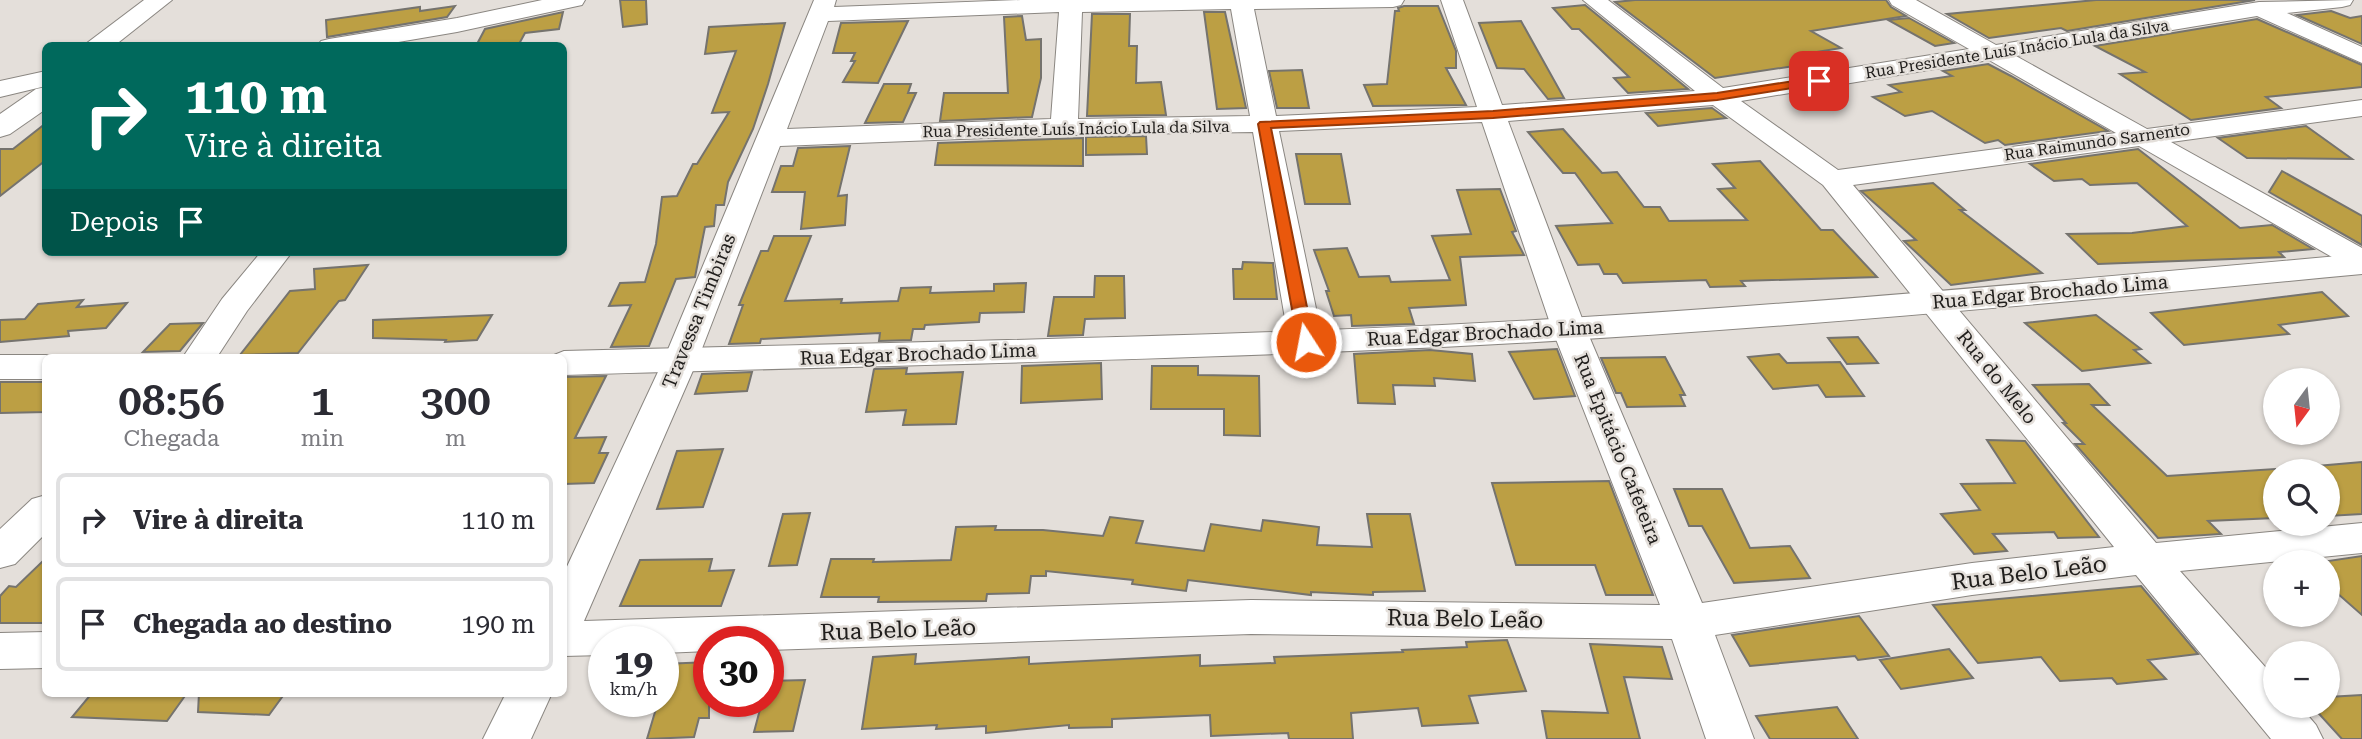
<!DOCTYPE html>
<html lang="pt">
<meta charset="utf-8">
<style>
:root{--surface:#fff;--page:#f7f7f7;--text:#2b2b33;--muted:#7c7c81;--line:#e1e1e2}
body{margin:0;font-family:"Roboto Serif",serif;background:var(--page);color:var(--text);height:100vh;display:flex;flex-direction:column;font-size:26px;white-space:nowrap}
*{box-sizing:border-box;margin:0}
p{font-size:23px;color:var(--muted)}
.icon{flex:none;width:38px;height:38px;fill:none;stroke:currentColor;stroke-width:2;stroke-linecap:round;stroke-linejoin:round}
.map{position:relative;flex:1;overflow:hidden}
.side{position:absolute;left:42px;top:354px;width:525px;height:343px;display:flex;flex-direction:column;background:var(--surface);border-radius:10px;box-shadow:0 2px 5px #0004}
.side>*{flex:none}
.guide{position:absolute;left:42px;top:42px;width:525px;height:214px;border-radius:10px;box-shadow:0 2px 5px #0004;background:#00695c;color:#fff;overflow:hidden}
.needle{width:46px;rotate:195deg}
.controls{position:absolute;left:2263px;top:368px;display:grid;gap:14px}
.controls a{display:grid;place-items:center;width:77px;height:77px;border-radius:50%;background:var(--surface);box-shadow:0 2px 5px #0004;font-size:35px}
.speed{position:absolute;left:588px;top:626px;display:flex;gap:14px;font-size:35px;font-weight:700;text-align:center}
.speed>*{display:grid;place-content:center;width:91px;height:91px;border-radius:50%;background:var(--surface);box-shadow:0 2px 5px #0004;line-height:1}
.speed small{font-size:18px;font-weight:400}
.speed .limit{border:10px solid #d22;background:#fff;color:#111}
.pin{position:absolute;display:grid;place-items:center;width:60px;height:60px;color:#fff;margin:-30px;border-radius:14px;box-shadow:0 4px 10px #0006}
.me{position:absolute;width:77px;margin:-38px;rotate:349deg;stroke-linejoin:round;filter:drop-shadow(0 0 5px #0008)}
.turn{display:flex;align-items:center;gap:24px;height:147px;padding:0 28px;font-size:32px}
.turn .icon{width:91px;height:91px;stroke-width:2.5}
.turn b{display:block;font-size:49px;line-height:60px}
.then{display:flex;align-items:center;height:66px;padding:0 28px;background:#0003;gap:14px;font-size:26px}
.eta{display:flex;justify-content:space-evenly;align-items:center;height:119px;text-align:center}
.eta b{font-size:42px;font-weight:600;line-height:49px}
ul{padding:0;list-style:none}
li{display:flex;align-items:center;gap:21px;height:94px;margin:0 14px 10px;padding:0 14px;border:4px solid var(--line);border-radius:10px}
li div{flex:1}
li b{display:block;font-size:26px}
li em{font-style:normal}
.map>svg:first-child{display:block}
.building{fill:#bc9f44;stroke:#75736e;stroke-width:2}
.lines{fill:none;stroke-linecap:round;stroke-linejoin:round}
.minor-casing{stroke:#8a8681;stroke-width:2}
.major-casing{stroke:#8a8681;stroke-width:2}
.minor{fill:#fff;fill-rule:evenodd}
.major{fill:#fff;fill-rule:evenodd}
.route{fill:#ea580c;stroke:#983908;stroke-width:2}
.labels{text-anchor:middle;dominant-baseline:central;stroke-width:5;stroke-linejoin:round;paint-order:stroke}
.far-street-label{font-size:16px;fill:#201e1c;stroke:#e4dfda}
.street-label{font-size:19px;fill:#201e1c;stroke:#e4dfda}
.near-street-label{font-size:23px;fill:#201e1c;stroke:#e4dfda}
</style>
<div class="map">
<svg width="2362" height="739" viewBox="0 0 2362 739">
<rect width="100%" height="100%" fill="#e4dfda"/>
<g class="building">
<polygon points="620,0 646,0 647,24 623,27"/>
<polygon points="1635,0 1886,0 1891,7 1906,16 1811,31 1841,48 1817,52 1833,60 1715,78 1615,2"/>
<polygon points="2096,0 2255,0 2067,31 2061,28 1989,38 1947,14"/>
<polygon points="1585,5 1688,89 1628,93 1614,78 1629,77 1579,29 1572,29 1553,8"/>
<polygon points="455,6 447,17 327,37 326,20 420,7 420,11"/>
<polygon points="1404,6 1438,6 1456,51 1456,68 1446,68 1466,105 1373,106 1364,85 1387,84 1395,11 1399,11 1398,8"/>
<polygon points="2331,11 2350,18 2362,16 2362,44 2297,15"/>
<polygon points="563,12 559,29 525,33 519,44 476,46 485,29"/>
<polygon points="1204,12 1225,12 1246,108 1217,109"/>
<polygon points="1092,14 1130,14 1129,46 1137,46 1136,83 1161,82 1166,115 1087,116"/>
<polygon points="1022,16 1026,40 1041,39 1041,78 1032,117 940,121 944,93 1008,93 1004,17"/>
<polygon points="1909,18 1954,43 1935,46 1888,20"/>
<polygon points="2257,19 2362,65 2362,87 2266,97 2281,108 2191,120 2120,74 2145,72 2095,46"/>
<polygon points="908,21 878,83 843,82 855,61 851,61 855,53 833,53 841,23"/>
<polygon points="1521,21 1564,98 1548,99 1524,69 1497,68 1479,23"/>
<polygon points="785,23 768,84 753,129 728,182 724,205 716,205 714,226 705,227 695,277 676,279 649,346 611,347 631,305 609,306 620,283 645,282 656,244 662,197 677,196 693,164 697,164 729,112 712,113 736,51 705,54 709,27"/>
<polygon points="1988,64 2011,76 2108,131 2005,145 1998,140 1985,143 1932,111 1905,116 1873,97 1901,92 1889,85 1952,76 1943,71"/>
<polygon points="1302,70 1309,108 1277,108 1269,71"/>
<polygon points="884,84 911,84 908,93 916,93 903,122 865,123"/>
<polygon points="1712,108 1726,118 1658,126 1646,113"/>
<polygon points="46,123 46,160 0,196 0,149 13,149"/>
<polygon points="2306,126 2352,159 2247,158 2218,138"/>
<polygon points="1563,129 1602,173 1617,172 1644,207 1660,207 1669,221 1747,220 1718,189 1735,188 1713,164 1760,161 1821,230 1833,230 1877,277 1741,281 1745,286 1710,287 1706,280 1623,283 1617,274 1604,274 1599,264 1578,265 1556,226 1612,223 1575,173 1563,173 1528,132"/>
<polygon points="1146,136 1147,154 1086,155 1086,137"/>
<polygon points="1083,138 1083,166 935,165 938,143"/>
<polygon points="850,146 838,196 847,195 845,225 801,229 805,192 772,192 781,166 793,166 798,148"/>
<polygon points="2138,149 2240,228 2272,225 2313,249 2279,252 2284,257 2098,264 2067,234 2132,233 2187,226 2137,183 2090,185 2082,179 2054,181 2030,164"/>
<polygon points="1296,154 1341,154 1350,204 1305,204"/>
<polygon points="2282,171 2362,216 2362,245 2269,192"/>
<polygon points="1933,183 1965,210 1960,210 2042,273 1951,285 1904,241 1916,240 1861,191"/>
<polygon points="1500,189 1516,231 1512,232 1524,255 1460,257 1466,305 1409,308 1414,324 1352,326 1351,315 1334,316 1326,291 1329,291 1314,250 1347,248 1359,277 1389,276 1391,282 1450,280 1432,236 1471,234 1457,190"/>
<polygon points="774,236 811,236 785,301 842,299 841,303 898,301 901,288 931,287 930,293 994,291 994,284 1026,283 1024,312 980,313 979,322 925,325 924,329 913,329 911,340 879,341 880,333 780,338 761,339 760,343 729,344 743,305 739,305 761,251 768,251"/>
<polygon points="1243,262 1273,263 1277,299 1234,299 1233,269 1242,269"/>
<polygon points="368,265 345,300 339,301 298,353 240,355 290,291 315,289 314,269"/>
<polygon points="1095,276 1124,276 1125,318 1085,319 1083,335 1048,336 1054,297 1094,297"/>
<polygon points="2322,292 2348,316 2279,325 2289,334 2184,345 2151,313"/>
<polygon points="83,300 77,307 127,303 106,328 68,331 69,336 0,342 0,320 25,319 38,304"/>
<polygon points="492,315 477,340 445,342 446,340 373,338 373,320"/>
<polygon points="2096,315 2141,349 2134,350 2150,363 2082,371 2025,323"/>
<polygon points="203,323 180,351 143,352 170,324"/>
<polygon points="1858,337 1878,363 1847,364 1828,338"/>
<polygon points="1557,349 1575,396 1534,399 1509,352"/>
<polygon points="1430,350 1472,354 1475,381 1434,378 1435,386 1393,385 1395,404 1358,403 1354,354"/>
<polygon points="1779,354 1787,363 1840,362 1864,396 1826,397 1818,385 1773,389 1748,357"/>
<polygon points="1665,357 1685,395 1680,395 1685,406 1627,407 1621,393 1616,393 1601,358"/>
<polygon points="1101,363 1102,399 1021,403 1022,366"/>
<polygon points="1152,366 1198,366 1198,375 1259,376 1260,436 1224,435 1224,409 1151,409"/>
<polygon points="907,368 906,374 963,372 956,424 903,425 906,410 866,412 874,369"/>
<polygon points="752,372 747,391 695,394 702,374"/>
<polygon points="606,376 575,438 606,437 599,453 608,453 594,483 564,484 564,377"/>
<polygon points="0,382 46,382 46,412 0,413"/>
<polygon points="2089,384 2109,405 2092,405 2167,476 2275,469 2275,518 2208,521 2221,534 2158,538 2075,444 2084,444 2063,423 2066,423 2033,385"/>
<polygon points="1987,440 2025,441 2099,537 2058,538 2054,532 1993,534 2007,551 1974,554 1941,514 1980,510 1961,484 2015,483"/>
<polygon points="723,449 703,507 657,509 677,451"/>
<polygon points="2362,462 2362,514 2328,516 2328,471 2317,466"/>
<polygon points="1609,481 1653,595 1606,595 1595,565 1516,565 1492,483"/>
<polygon points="1674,489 1722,489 1750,548 1790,546 1810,578 1734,583 1702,526 1689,526"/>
<polygon points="810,513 797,565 769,566 783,514"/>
<polygon points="1367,514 1410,514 1425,591 1373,592 1373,595 1311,592 1311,595 1188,580 1186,591 1132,584 1133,580 1046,571 1046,576 1031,576 1029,593 987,594 986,601 878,602 879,597 821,597 831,559 874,559 873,562 951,560 956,527 996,526 995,530 1043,530 1103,536 1110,517 1143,521 1136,543 1204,551 1211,524 1261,531 1263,520 1319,527 1317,545 1372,547"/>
<polygon points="2362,556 2362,615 2328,585 2328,561"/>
<polygon points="46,558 46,623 0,623 0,596 9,586 16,587"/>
<polygon points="712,559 709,571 734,570 721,606 620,606 640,560"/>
<polygon points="2141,586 2198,654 2148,660 2166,679 2117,684 2112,678 2060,681 2041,657 1978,663 1933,605"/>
<polygon points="1859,616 1889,656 1858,660 1855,656 1750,666 1732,635"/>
<polygon points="1507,640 1526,691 1469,696 1478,723 1422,726 1418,708 1351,713 1353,739 1289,739 1288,733 1211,736 1210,715 1112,719 1112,727 1069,728 1069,725 986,733 986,726 936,729 937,725 862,729 873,657 916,654 915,664 1029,657 1029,664 1200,655 1200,666 1275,663 1274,657 1403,652 1402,650 1467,647 1466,642"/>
<polygon points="1590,644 1662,647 1672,679 1624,677 1640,739 1547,739 1542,711 1608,713"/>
<polygon points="1949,649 1973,678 1901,689 1880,660"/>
<polygon points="709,662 709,718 699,718 694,737 647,739 658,702 663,702 663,664"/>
<polygon points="805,680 793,731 754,732 762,702 768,702 768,681"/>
<polygon points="92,693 187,693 167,721 72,717"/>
<polygon points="199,693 285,693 269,715 198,712"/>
<polygon points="2362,695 2362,739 2342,739 2311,705 2328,705 2328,697"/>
<polygon points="1837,707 1858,739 1770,739 1756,716"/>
</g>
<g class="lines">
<defs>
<g id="minor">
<polygon points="542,0 585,0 582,5 457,32 375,46 317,46 321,41 329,39 457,18"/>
<path d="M814 0H836L834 7 1021 0H1404L1401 5 1393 7 1254 9 1276 116 1477 107 1441 0H1463L1502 105 1695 91 1583 0H1608L1723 88 1969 49 1892 5 1889 0H1916L1996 45 2259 2 2353 0 2350 5 2342 7 2287 13 2362 47V63L2257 16 2016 56 2147 129 2362 100V116L2171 142 2362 248V270L2351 268 2139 146 1853 185 2156 543 2362 523V553L2180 571 2275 678V705H2299L2316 725 2323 739H2271L2136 575 1972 595 1715 635 1754 739H1706L1672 639 1251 634 768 650V642H709V651L663 653V642H604V655L564 656V573L664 359ZM1231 9 1250 116 1078 119 1082 12ZM1059 12 1051 119 787 129 828 21ZM1989 60 2116 133 1838 170 1741 101ZM1713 105 1823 185 2114 547 1972 563 1702 603 1586 329 1508 121ZM1482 122 1552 329 1660 605 1251 600 584 621 698 359 780 146 1064 135 1253 132 1289 342 1294 349 1306 352 1318 349 1323 342 1279 131Z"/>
<polygon points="46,71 46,86 0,97 0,81"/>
<polygon points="261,252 292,252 247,311 217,357 183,357 222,299"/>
<polygon points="46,495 46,533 15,564 0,568 0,529 32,499"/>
<polygon points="46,632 46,668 0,669 0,633"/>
<polygon points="506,693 552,693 531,739 483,739"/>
</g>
<g id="major">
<polygon points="144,0 172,0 114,46 83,46"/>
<polygon points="46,87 46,109 10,134 0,137 0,114 36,89"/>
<path d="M2362 254V274C2056 303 1749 332 1442 347 1149 361 857 366 564 375V357H549L564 351C857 343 1149 339 1442 325 1749 310 2055 281 2362 254Z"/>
<polygon points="0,355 46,355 53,357 46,357 46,379 0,379"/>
</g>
</defs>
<use href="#minor" class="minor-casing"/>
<use href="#major" class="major-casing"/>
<use href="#minor" class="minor"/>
<use href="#major" class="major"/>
</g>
<polygon class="route" points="1819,77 1825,81 1824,83 1717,100 1668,104 1493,118 1271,128 1314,342 1306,346 1298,342 1258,124 1260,122 1493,111 1668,97 1717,93"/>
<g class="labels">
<g class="far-street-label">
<text transform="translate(2017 49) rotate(-9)">Rua Presidente Luís Inácio Lula da Silva</text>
<text transform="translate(1076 129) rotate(-1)">Rua Presidente Luís Inácio Lula da Silva</text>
<text transform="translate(2097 142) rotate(-8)">Rua Raimundo Sarnento</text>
</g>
<g class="street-label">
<text transform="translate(2050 292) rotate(-5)">Rua Edgar Brochado Lima</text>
<text transform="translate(699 311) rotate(-68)">Travessa Timbiras</text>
<text transform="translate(1485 333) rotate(-3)">Rua Edgar Brochado Lima</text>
<text transform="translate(918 354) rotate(-2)">Rua Edgar Brochado Lima</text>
<text transform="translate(1997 377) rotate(51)">Rua do Melo</text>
<text transform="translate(1618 449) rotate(68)">Rua Epitácio Cafeteira</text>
</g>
<g class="near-street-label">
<text transform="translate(2029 573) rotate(-7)">Rua Belo Leão</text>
<text transform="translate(1465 619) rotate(1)">Rua Belo Leão</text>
<text transform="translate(898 630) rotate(-2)">Rua Belo Leão</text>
</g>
</g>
</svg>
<div class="controls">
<a><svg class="needle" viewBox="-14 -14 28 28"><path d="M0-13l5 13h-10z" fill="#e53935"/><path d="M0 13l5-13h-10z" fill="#7c7c81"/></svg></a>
<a><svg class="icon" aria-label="search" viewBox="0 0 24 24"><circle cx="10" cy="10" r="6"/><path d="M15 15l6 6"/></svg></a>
<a>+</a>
<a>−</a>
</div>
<div class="speed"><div>19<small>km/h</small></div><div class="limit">30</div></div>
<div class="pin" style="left:1819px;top:81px;background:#d93025"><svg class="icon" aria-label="arrive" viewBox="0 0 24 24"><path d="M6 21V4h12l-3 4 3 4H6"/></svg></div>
<svg class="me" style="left:1306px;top:342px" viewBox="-20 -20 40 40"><circle r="17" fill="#ea580c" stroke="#fff" stroke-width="3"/><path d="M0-11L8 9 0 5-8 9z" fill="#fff"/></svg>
<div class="guide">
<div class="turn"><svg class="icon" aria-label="right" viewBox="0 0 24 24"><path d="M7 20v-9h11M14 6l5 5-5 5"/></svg><div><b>110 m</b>Vire à direita</div></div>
<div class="then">Depois<svg class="icon" aria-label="arrive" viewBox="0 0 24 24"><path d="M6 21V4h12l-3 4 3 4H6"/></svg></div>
</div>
<section class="side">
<div class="eta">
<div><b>08:56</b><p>Chegada</p></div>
<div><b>1</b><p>min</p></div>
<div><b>300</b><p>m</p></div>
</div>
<ul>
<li><svg class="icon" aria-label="right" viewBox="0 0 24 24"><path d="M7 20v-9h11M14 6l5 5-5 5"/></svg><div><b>Vire à direita</b></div><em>110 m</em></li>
<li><svg class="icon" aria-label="arrive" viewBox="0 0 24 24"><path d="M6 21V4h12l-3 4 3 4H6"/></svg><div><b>Chegada ao destino</b></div><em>190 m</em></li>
</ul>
</section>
</div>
